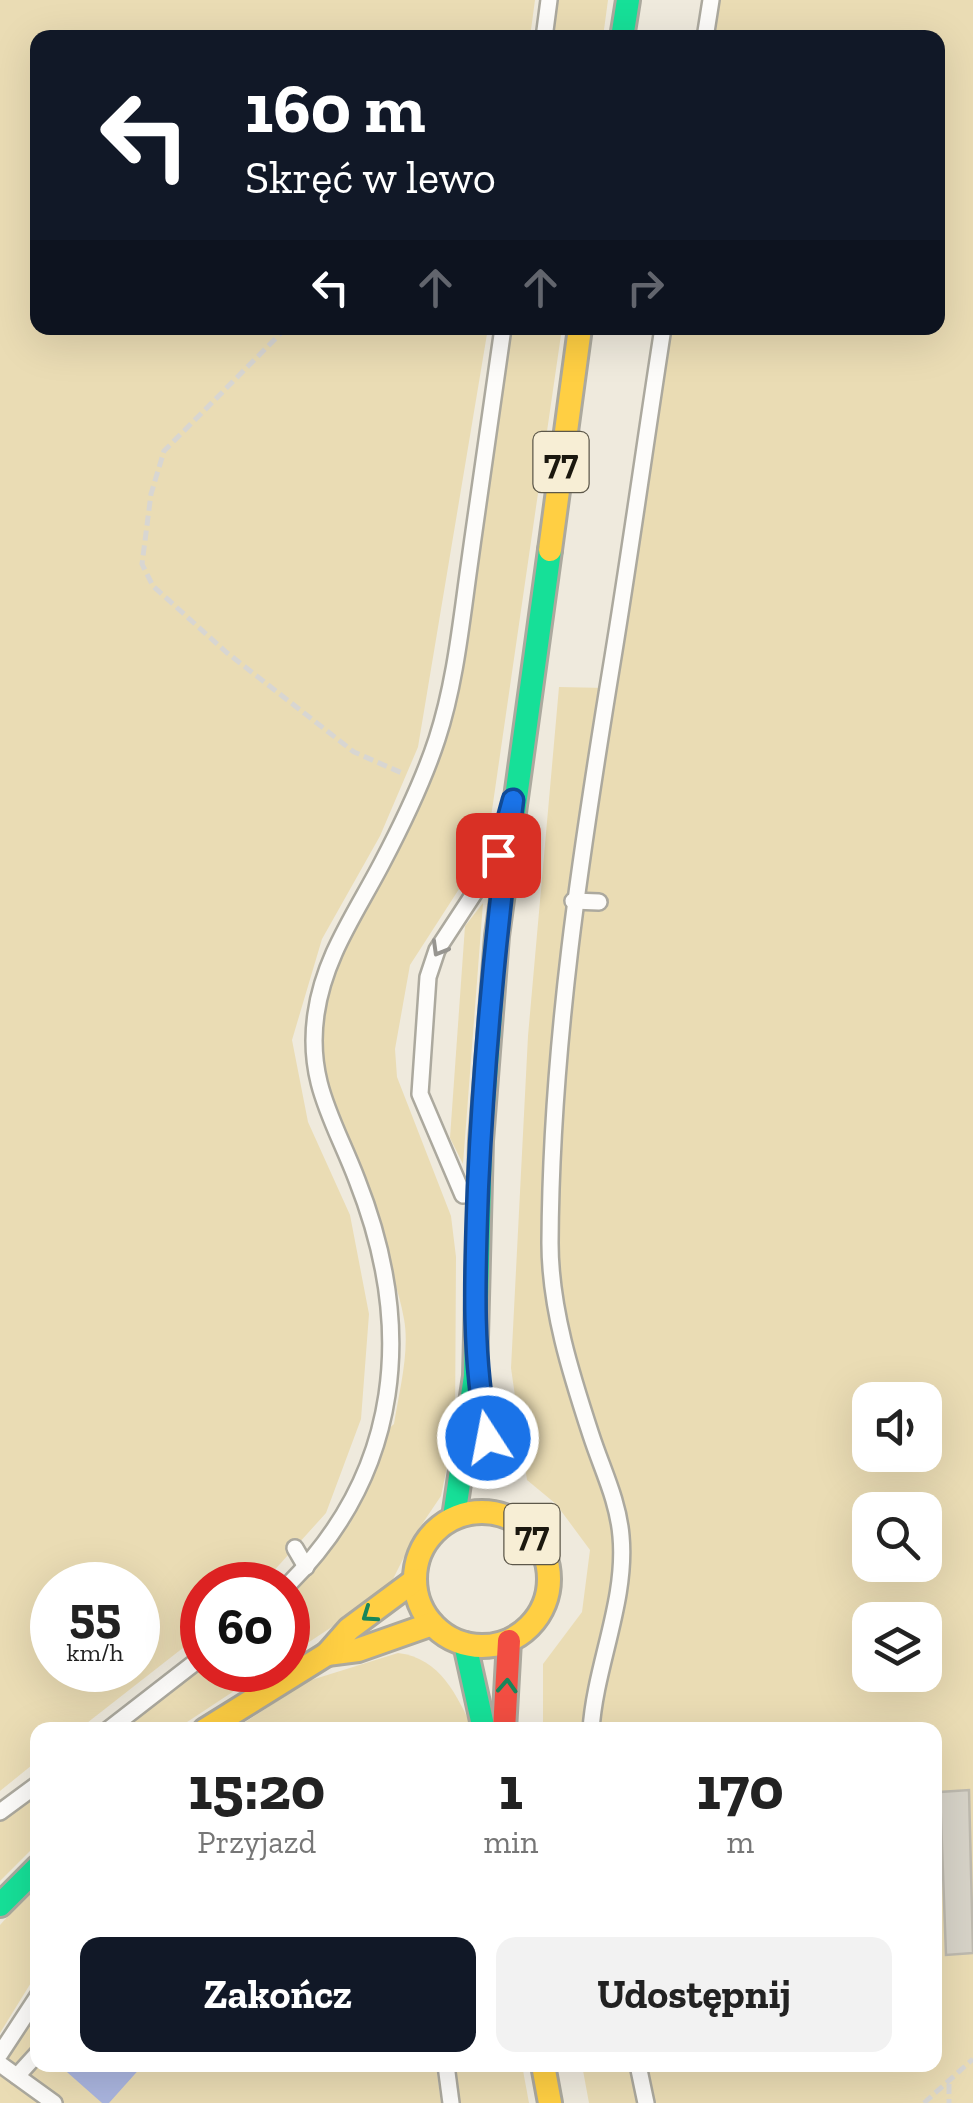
<!DOCTYPE html>
<html lang="pl">
<meta charset="utf-8">
<style>
:root{--surface:#fff;--page:#f2f2f2;--text:#222;--muted:#767676;--accent:#111827}
body{margin:0;font-family:"Zilla Slab",serif;background:var(--page);color:var(--text);height:100vh;display:flex;flex-direction:column;font-size:38px;white-space:nowrap}
*{box-sizing:border-box;margin:0}
p{font-size:32px;color:var(--muted)}
.icon{flex:none;width:55px;height:55px;fill:none;stroke:currentColor;stroke-width:2;stroke-linecap:round;stroke-linejoin:round}
.map{position:relative;flex:1;overflow:hidden}
.details{position:absolute;left:30px;top:1722px;width:912px;height:350px;display:flex;flex-direction:column;background:var(--surface);border-radius:20px;box-shadow:0 10px 40px #0002}
.details>*{flex:none}
.guide{position:absolute;left:30px;top:30px;width:915px;height:305px;border-radius:20px;box-shadow:0 10px 40px #0002;background:#111827;color:#fff;overflow:hidden}
.controls{position:absolute;left:852px;top:1382px;display:grid;gap:20px}
.controls a{display:grid;place-items:center;width:90px;height:90px;border-radius:20px;background:var(--surface);box-shadow:0 10px 40px #0002;font-size:50px}
.speed{position:absolute;left:30px;top:1562px;display:flex;gap:20px;font-size:50px;font-weight:700;text-align:center}
.speed>*{display:grid;place-content:center;width:130px;height:130px;border-radius:50%;background:var(--surface);box-shadow:0 10px 40px #0002;line-height:1}
.speed small{font-size:25px;font-weight:400}
.speed .limit{border:15px solid #d22;background:#fff;color:#111}
.pin{position:absolute;display:grid;place-items:center;width:85px;height:85px;color:#fff;margin:-42px;border-radius:20px;box-shadow:0 5px 15px #0006}
.me{position:absolute;width:110px;margin:-55px;rotate:349deg;stroke-linejoin:round;filter:drop-shadow(0 0 8px #0008)}
.turn{display:flex;align-items:center;gap:35px;height:210px;padding:0 50px;font-size:45px}
.turn .icon{width:130px;height:130px;stroke-width:2.5}
.turn b{display:block;font-size:70px;line-height:85px}
.lanes{display:flex;align-items:center;height:95px;padding:0 50px;background:#0003;justify-content:center;gap:50px;direction:ltr}
.lanes .off{opacity:.35}
.eta{display:flex;justify-content:space-evenly;align-items:center;height:170px;text-align:center}
.eta b{font-size:60px;font-weight:800;line-height:70px}
.cta{display:flex;gap:20px;margin-top:auto;padding:20px 50px}
.cta a{flex:1;height:115px;border-radius:20px;background:var(--accent);color:#fff;font-size:40px;font-weight:800;line-height:115px;text-align:center}
.cta a+a{background:var(--page);color:var(--text)}
.map>svg:first-child{display:block}
.green{fill:#eadcb4;fill-rule:evenodd}
.water{fill:#aab5df}
.building{fill:#d7d3c8;stroke:#bebaaf;stroke-width:2.5}
.lines{fill:none;stroke-linecap:round;stroke-linejoin:round}
.lane-casing{stroke:#aca99e;stroke-width:20}
.fast-casing{stroke:#aca99e;stroke-width:28}
.slow-casing{stroke:#aca99e;stroke-width:28}
.jam-casing{stroke:#aca99e;stroke-width:28}
.path{stroke:#d8d6d2;stroke-width:5;stroke-dasharray:10 5;stroke-linecap:butt}
.lane{stroke:#fdfcfa;stroke-width:15}
.fast{stroke:#16e098;stroke-width:22}
.slow{stroke:#ffcf43;stroke-width:22}
.jam{stroke:#f24e42;stroke-width:22}
.oneway{stroke:#979590}
.oneway2{stroke:#18865a}
.route-casing{stroke:#114b97;stroke-width:25}
.route{stroke:#1a73e8;stroke-width:18}
.labels{text-anchor:middle;dominant-baseline:central;stroke-width:10;stroke-linejoin:round;paint-order:stroke}
.shield{fill:#f7eed5;stroke:#5d584a;stroke-width:2.5}
.shield-label{font-size:35px;font-weight:bold;fill:#1b180f}
</style>
<div class="map">
<svg width="973" height="2103" viewBox="0 0 973 2103">
<rect width="100%" height="100%" fill="#efeadd"/>
<g class="green">
<path d="M0 0H535L530 37 38 38V328H488L418 747 380 836 322 939 292 1040 308 1122 350 1215 369 1314 361 1419 326 1513 261 1585H202V1633L78 1730H38L37 1761 0 1791ZM52 1585H138V1670H52Z"/>
<polygon points="557,0 608,0 603,37 552,38"/>
<path d="M713 0H973V2103H589L582 2065H935V1730H543V1664L582 1612 590 1550 556 1504 527 1480 511 1368 528 1036 559 687 607 688 663 328H938V38L707 37ZM870 1400H925V1455H870ZM870 1510H925V1565H870ZM870 1620H925V1675H870Z"/>
<path d="M510 328H562L491 817 470 872 410 965 395 1049 397 1077 451 1216 456 1257 455 1428 441 1496 416 1533 391 1583 365 1605 288 1656V1595L350 1524 385 1432 394 1424C399 1392 410 1351 404 1319 389 1235 314 1112 323 1030 335 925 414 846 441 746 479 610 490 466 510 328Z"/>
<polygon points="483,903 463,1164 450,1138 465,926"/>
<path d="M398 1653C440 1658 457 1695 473 1730H233L308 1681Z"/>
<polygon points="202,1664 202,1670 266,1670 175,1730 116,1730"/>
<polygon points="37,1791 37,1844 0,1881 0,1820"/>
<polygon points="37,1884 37,1973 0,2033 0,1925"/>
<polygon points="37,2010 38,2065 436,2065 441,2103 0,2103 0,2071"/>
<polygon points="453,2065 522,2065 529,2103 458,2103"/>
</g>
<polygon class="water" points="59,2065 143,2065 109,2103 102,2103"/>
<polygon class="building" points="969,1790 973,1953 946,1955 940,1792"/>
<g class="lines">
<defs>
<g id="lane">
<polyline points="544,38 549,0"/>
<polyline points="705,38 711,0"/>
<polyline points="573,901 599,902"/>
<polyline points="463,1195 420,1094 428,977 437,950 492,866"/>
<polyline points="295,1548 306,1567"/>
<path d="M288 1585C402 1471 415 1327 357 1180 335 1122 306 1082 316 1014 324 957 356 913 382 863 403 823 423 782 437 739 455 684 461 624 469 567 480 487 492 407 503 328"/>
<polyline points="108,1730 202,1657"/>
<path d="M591 1730C595 1666 627 1601 621 1536 618 1500 602 1469 591 1435 571 1374 550 1308 550 1243 551 1045 581 852 613 657 631 547 646 437 663 328"/>
<polyline points="0,1812 38,1784"/>
<polyline points="0,2054 38,1996"/>
<polyline points="0,2064 54,2103"/>
<polyline points="446,2065 451,2103"/>
<polyline points="638,2065 646,2103"/>
<polyline points="17,2076 38,2053"/>
</g>
<g id="fast">
<polyline points="622,38 628,0"/>
<polyline points="454,1517 475,1376 481,1141 497,936 550,550"/>
<polyline points="465,1644 484,1730"/>
<polyline points="0,1905 38,1867"/>
</g>
<g id="slow">
<polyline points="550,550 580,328"/>
<circle cx="482" cy="1579" r="67"/>
<polyline points="327,1654 358,1650 432,1624"/>
<polyline points="205,1730 327,1654 349,1629 415,1580"/>
<polyline points="543,2065 550,2103"/>
</g>
<polyline id="jam" points="504,1730 509,1641"/>
</defs>
<use href="#lane" class="lane-casing"/>
<use href="#fast" class="fast-casing"/>
<use href="#slow" class="slow-casing"/>
<use href="#jam" class="jam-casing"/>
<g class="path">
<polyline points="286,328 164,451 151,494 142,564 153,586 226,652 354,752 402,773"/>
<polyline points="949,2084 949,2103"/>
<polyline points="924,2103 973,2059"/>
</g>
<use href="#lane" class="lane"/>
<use href="#fast" class="fast"/>
<use href="#slow" class="slow"/>
<use href="#jam" class="jam"/>
</g>
<defs><path id="oneway-chevron" d="M-2-3.5L2.5 0L-2 3.5" fill="none" stroke-width="1.6" stroke-linecap="round" stroke-linejoin="round" transform="scale(2.5)"/></defs>
<use class="oneway" href="#oneway-chevron" transform="translate(439 949) rotate(120)"/>
<g class="oneway2">
<use href="#oneway-chevron" transform="translate(369 1615) rotate(145)"/>
<use href="#oneway-chevron" transform="translate(507 1686) rotate(-87)"/>
</g>
<g class="lines">
<defs>
<path id="route" d="M488 1438C471 1355 475 1272 478 1187 484 1058 496 929 513 800L498 855"/>
</defs>
<use href="#route" class="route-casing"/>
<use href="#route" class="route"/>
</g>
<g class="labels">
<g class="shield">
<rect x="533.5" y="432" width="55" height="60" rx="8"/>
<rect x="504.5" y="1504" width="55" height="60" rx="8"/>
</g>
<g class="shield-label">
<text x="561" y="462">77</text>
<text x="532" y="1534">77</text>
</g>
</g>
</svg>
<div class="controls">
<a><svg class="icon" aria-label="sound" viewBox="0 0 24 24"><path d="M4 9h4l5-4v14l-5-4H4zM17 9q2 3 0 6"/></svg></a>
<a><svg class="icon" aria-label="search" viewBox="0 0 24 24"><circle cx="10" cy="10" r="6"/><path d="M15 15l6 6"/></svg></a>
<a><svg class="icon" aria-label="layers" viewBox="0 0 24 24"><path d="M12 4l9 5-9 5-9-5zM3 14l9 5 9-5"/></svg></a>
</div>
<div class="speed"><div>55<small>km/h</small></div><div class="limit">60</div></div>
<div class="pin" style="left:498px;top:855px;background:#d93025"><svg class="icon" aria-label="arrive" viewBox="0 0 24 24"><path d="M6 21V4h12l-3 4 3 4H6"/></svg></div>
<svg class="me" style="left:488px;top:1438px" viewBox="-20 -20 40 40"><circle r="17" fill="#1a73e8" stroke="#fff" stroke-width="3"/><path d="M0-11L8 9 0 5-8 9z" fill="#fff"/></svg>
<div class="guide">
<div class="turn"><svg class="icon" aria-label="left" viewBox="0 0 24 24"><path d="M17 20v-9H6M10 6l-5 5 5 5"/></svg><div><b>160 m</b>Skręć w lewo</div></div>
<div class="lanes"><svg class="icon" aria-label="left" viewBox="0 0 24 24"><path d="M17 20v-9H6M10 6l-5 5 5 5"/></svg><svg class="icon off" aria-label="ahead" viewBox="0 0 24 24"><path d="M12 20V5M6 11l6-6 6 6"/></svg><svg class="icon off" aria-label="ahead" viewBox="0 0 24 24"><path d="M12 20V5M6 11l6-6 6 6"/></svg><svg class="icon off" aria-label="right" viewBox="0 0 24 24"><path d="M7 20v-9h11M14 6l5 5-5 5"/></svg></div>
</div>
<section class="details">
<div class="eta">
<div><b>15:20</b><p>Przyjazd</p></div>
<div><b>1</b><p>min</p></div>
<div><b>170</b><p>m</p></div>
</div>
<div class="cta"><a>Zakończ</a><a>Udostępnij</a></div>
</section>
</div>
